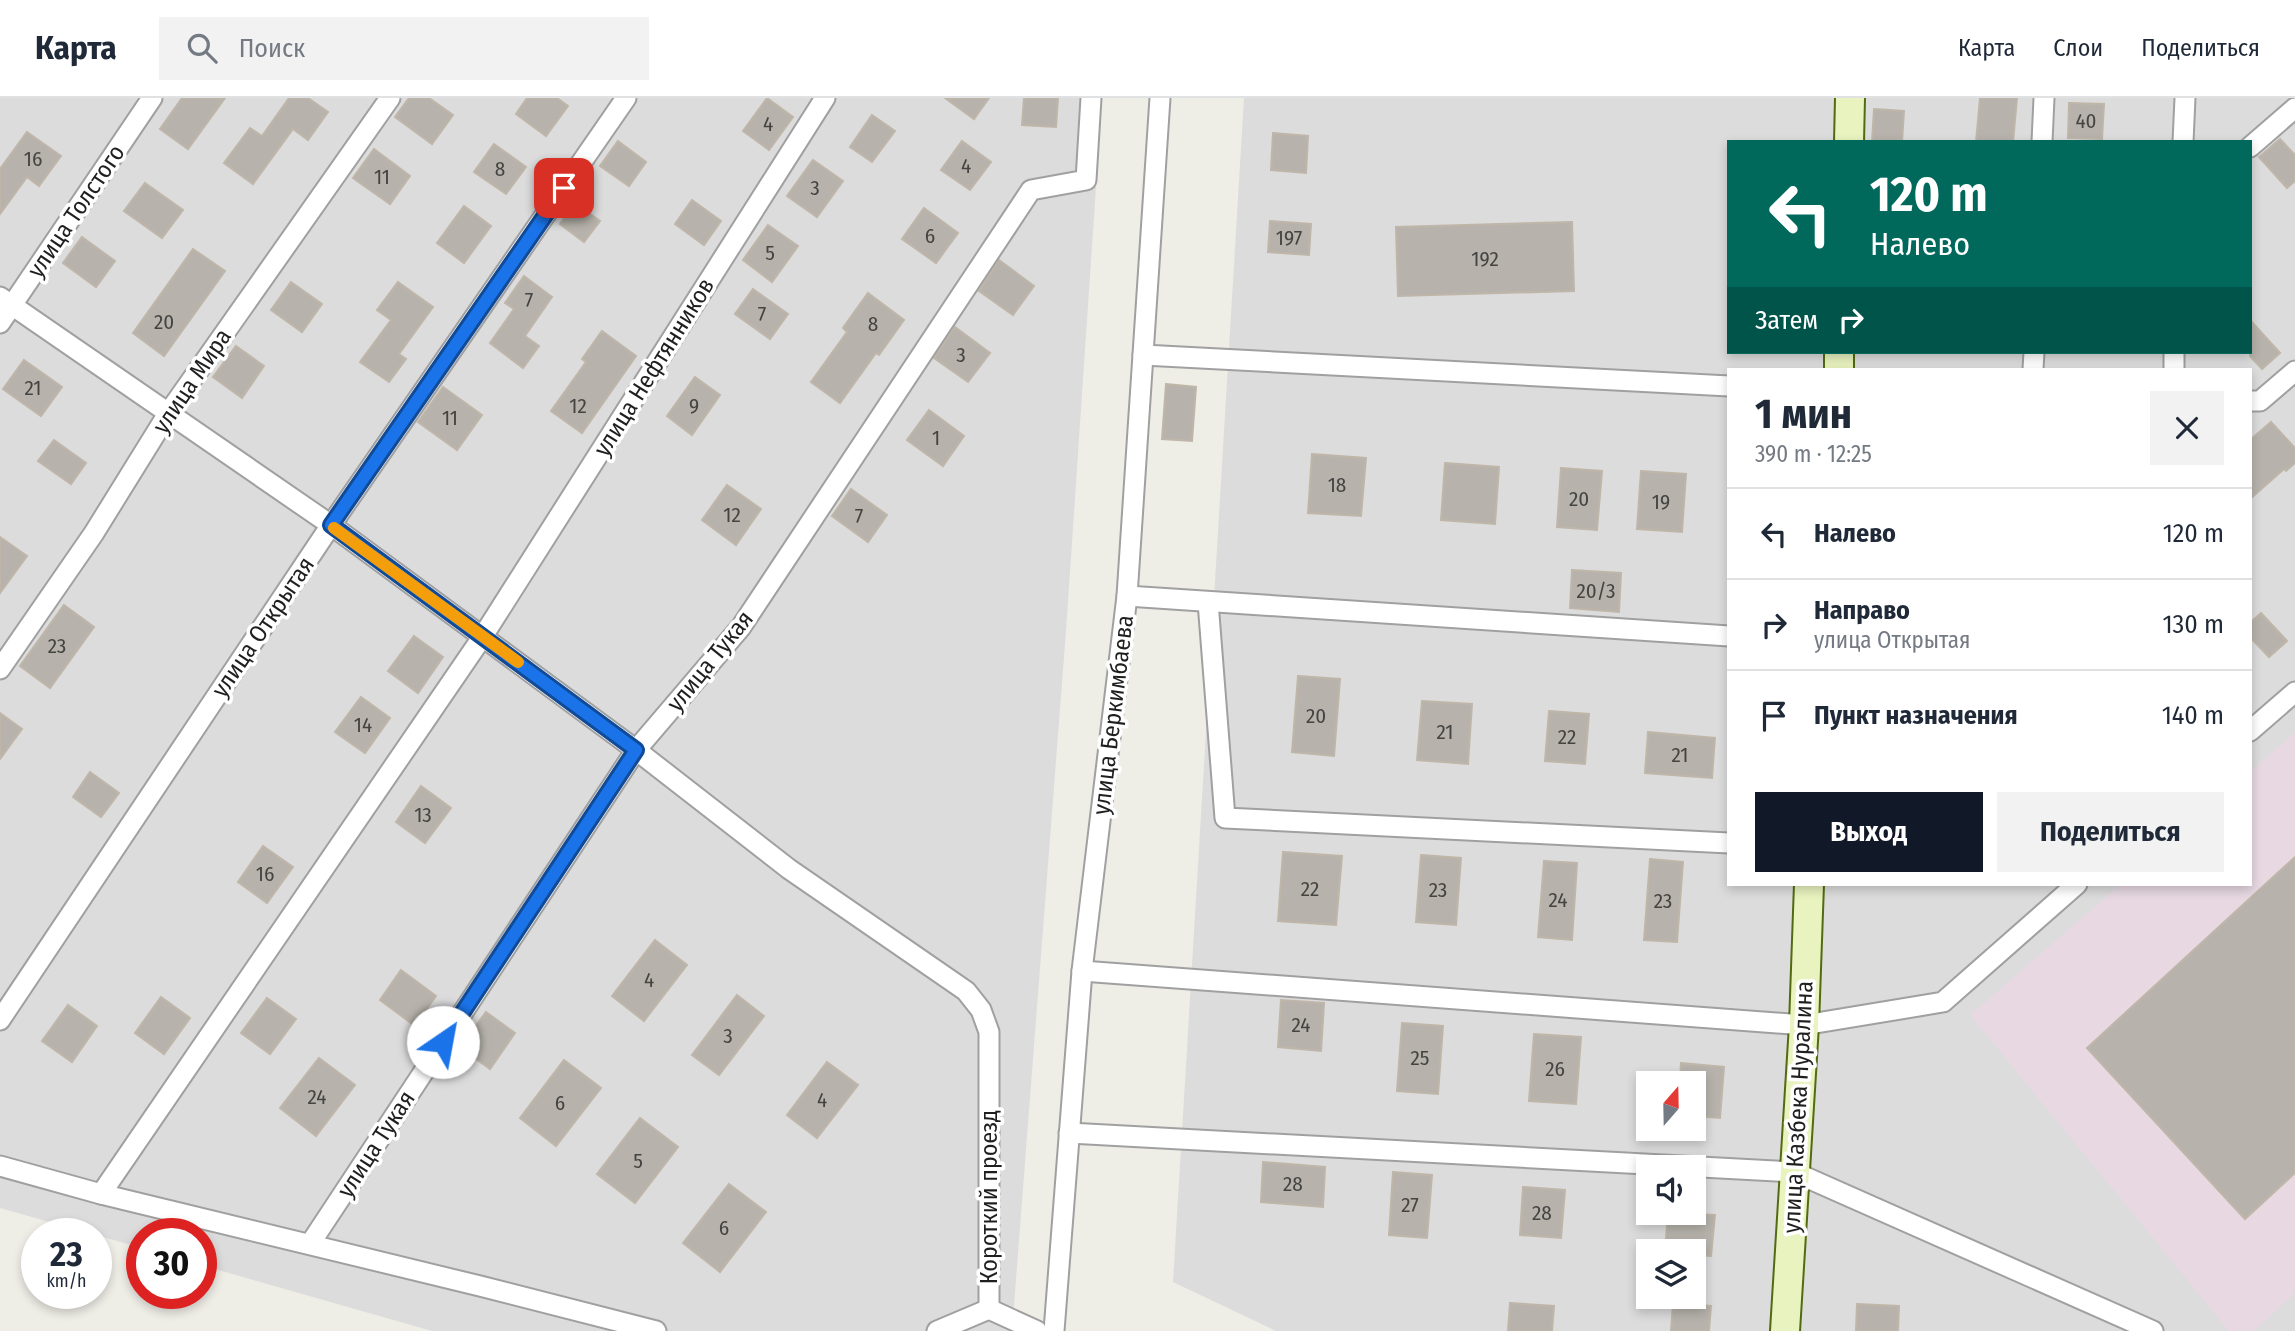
<!DOCTYPE html>
<html lang="ru">
<meta charset="utf-8">
<style>
:root{--surface:#fff;--page:#f2f2f3;--text:#1f2937;--muted:#747a83;--line:#e0e1e3;--accent:#111827}
body{margin:0;font-family:"Fira Sans Condensed",sans-serif;background:var(--page);color:var(--text);height:100vh;display:flex;flex-direction:column;font-size:26px;white-space:nowrap}
*{box-sizing:border-box;margin:0}
p{font-size:23px;color:var(--muted)}
.icon{flex:none;width:38px;height:38px;fill:none;stroke:currentColor;stroke-width:2;stroke-linecap:round;stroke-linejoin:round}
.map{position:relative;flex:1;overflow:hidden}
.side{position:absolute;left:1727px;top:270px;width:525px;height:518px;display:flex;flex-direction:column;background:var(--surface);border-radius:0px;box-shadow:0 4px 10px #0003}
.side>*{flex:none}
.banner{position:absolute;left:1727px;top:42px;width:525px;height:214px;border-radius:0px;box-shadow:0 4px 10px #0003;background:#00695c;color:#fff;overflow:hidden}
.needle{width:46px;rotate:20deg}
.tools{position:absolute;left:1636px;top:973px;display:grid;gap:14px}
.tools a{display:grid;place-items:center;width:70px;height:70px;border-radius:0px;background:var(--surface);box-shadow:0 4px 10px #0003;font-size:35px}
.speed{position:absolute;left:21px;top:1120px;display:flex;gap:14px;font-size:35px;font-weight:700;text-align:center}
.speed>*{display:grid;place-content:center;width:91px;height:91px;border-radius:50%;background:var(--surface);box-shadow:0 4px 10px #0003;line-height:1}
.speed small{font-size:18px;font-weight:400}
.speed .limit{border:10px solid #d22;background:#fff;color:#111}
.pin{position:absolute;display:grid;place-items:center;width:60px;height:60px;color:#fff;margin:-30px;border-radius:14px;box-shadow:0 4px 10px #0006}
.me{position:absolute;width:77px;margin:-38px;rotate:33deg;stroke-linejoin:round;filter:drop-shadow(0 0 5px #0008)}
.turn{display:flex;align-items:center;gap:24px;height:147px;padding:0 28px;font-size:32px}
.turn .icon{width:91px;height:91px;stroke-width:2.5}
.turn b{display:block;font-size:49px;line-height:60px}
.then{display:flex;align-items:center;height:66px;padding:0 28px;background:#0003;gap:14px;font-size:26px}
.round{display:grid;place-items:center;flex:none;width:74px;height:74px;border-radius:0px;background:var(--page)}
.summary{display:flex;align-items:center;justify-content:space-between;height:119px;padding:0 28px}
h1{font-size:42px;font-weight:700;line-height:52px}
.primary-button{display:flex;gap:14px;margin-top:auto;padding:14px 28px}
.primary-button a{flex:1;height:80px;border-radius:0px;background:var(--accent);color:#fff;font-size:28px;font-weight:700;line-height:80px;text-align:center}
.primary-button a+a{background:var(--page);color:var(--text)}
ul{padding:0;list-style:none}
li{display:flex;align-items:center;gap:21px;height:91px;padding:0 28px;border-top:2px solid var(--line)}
li div{flex:1}
li b{display:block;font-size:26px}
li em{font-style:normal}
header{display:flex;align-items:center;gap:42px;box-sizing:border-box;height:98px;padding:0 35px;background:var(--surface);border-bottom:2px solid var(--line)}
header strong{font-size:33px}
nav{display:flex;gap:38px;margin-inline-start:auto;font-size:24px}
.search{width:490px;height:63px;background:var(--page);display:flex;align-items:center;gap:18px;box-sizing:border-box;padding:0 24px;border-radius:0px;color:var(--muted);font-size:26px}
.map>svg:first-child{display:block}
.residential{fill:#dcdcdc;fill-rule:evenodd}
.industrial{fill:#e7d8e2}
.building{fill:#b7b3ac;stroke:#bfb6a9;stroke-width:2}
.lines{fill:none;stroke-linecap:round;stroke-linejoin:round}
.street-casing{stroke:#a0a0a0;stroke-width:23}
.secondary-casing{stroke:#526b10;stroke-width:32}
.street{stroke:#fff;stroke-width:19}
.secondary{stroke:#e8f3bf;stroke-width:28}
.route-casing{stroke:#114b97;stroke-width:18}
.route{stroke:#1a73e8;stroke-width:12}
.slow{stroke:#f59e0b;stroke-width:12}
.labels{text-anchor:middle;dominant-baseline:central;stroke-width:7;stroke-linejoin:round;paint-order:stroke}
.number-label{font-size:21px;fill:#454442}
.street-label{font-size:24px;fill:#1f1f1f;stroke:#fff}
</style>
<header>
<strong>Карта</strong>
<div class="search"><svg class="icon" aria-label="search" viewBox="0 0 24 24"><circle cx="10" cy="10" r="6"/><path d="M15 15l6 6"/></svg>Поиск</div>
<nav><a>Карта</a><a>Слои</a><a>Поделиться</a></nav>
</header>
<div class="map">
<svg width="2295" height="1233" viewBox="0 0 2295 1233">
<rect width="100%" height="100%" fill="#eeede6"/>
<g class="residential">
<polygon points="0,0 1102,0 1066,533 1012,1233 432,1233 201,1167 201,1136 142,1136 142,1150 0,1110"/>
<path d="M1244 0H2295V1233H1276L1173 1184ZM1729 44H2250V254H1729ZM1729 271H2250V786H1729ZM1648 985H1694V1031H1648ZM1648 1069H1694V1115H1648ZM1648 1153H1694V1199H1648Z"/>
</g>
<polygon class="industrial" points="2295,634 2295,1195 2254,1233 2229,1233 1970,917 2121,786 2250,786 2251,673"/>
<g class="building">
<polygon points="182,0 225,0 188,51 160,31"/>
<polygon points="289,0 308,0 328,14 308,42 293,31 253,86 224,65 250,30 262,38"/>
<polygon points="409,0 429,0 453,17 432,46 395,19"/>
<polygon points="527,0 557,0 568,8 546,38 516,16"/>
<polygon points="767,0 793,19 769,52 743,33"/>
<polygon points="945,0 989,0 974,21"/>
<polygon points="1024,0 1058,0 1056,29 1022,27"/>
<polygon points="1980,0 2017,0 2013,44 1976,44"/>
<polygon points="2069,5 2104,6 2102,41 2068,40"/>
<polygon points="1874,11 1904,13 1902,44 1872,44"/>
<polygon points="872,17 895,33 872,64 850,49"/>
<polygon points="27,34 61,58 39,88 27,79 0,116 0,71"/>
<polygon points="1273,35 1308,38 1306,75 1271,72"/>
<polygon points="2280,41 2295,57 2295,83 2287,90 2259,59"/>
<polygon points="618,43 646,64 629,88 600,68"/>
<polygon points="962,43 991,64 970,92 941,72"/>
<polygon points="494,46 526,69 506,96 474,74"/>
<polygon points="374,51 410,78 390,106 353,80"/>
<polygon points="813,62 843,83 817,119 787,98"/>
<polygon points="145,85 183,112 162,140 124,113"/>
<polygon points="692,102 721,123 704,147 675,126"/>
<polygon points="575,105 600,123 584,144 560,126"/>
<polygon points="464,108 491,128 464,165 437,145"/>
<polygon points="924,110 958,135 936,165 902,141"/>
<polygon points="1270,123 1311,126 1309,157 1268,154"/>
<polygon points="1572,124 1574,193 1398,198 1396,129"/>
<polygon points="768,127 798,148 772,184 743,162"/>
<polygon points="82,139 115,163 96,189 63,165"/>
<polygon points="193,151 225,173 164,258 133,235"/>
<polygon points="999,162 1034,188 1013,217 979,193"/>
<polygon points="524,178 552,199 525,238 539,248 523,270 490,245 514,211 505,205"/>
<polygon points="291,184 322,206 302,234 271,212"/>
<polygon points="398,184 433,209 399,256 406,261 389,284 360,264 391,222 377,212"/>
<polygon points="753,191 788,216 770,241 735,216"/>
<polygon points="868,195 904,222 879,257 876,255 840,305 811,284 847,234 843,230"/>
<polygon points="2250,222 2280,255 2262,271 2250,258"/>
<polygon points="955,229 990,255 968,284 934,260"/>
<polygon points="602,233 636,258 582,335 551,313 586,264 582,261"/>
<polygon points="236,248 264,268 242,300 213,279"/>
<polygon points="24,262 62,289 41,318 3,291"/>
<polygon points="695,279 720,297 692,337 667,318"/>
<polygon points="1166,286 1196,289 1192,343 1162,341"/>
<polygon points="443,289 482,317 457,352 418,324"/>
<polygon points="929,312 964,338 943,368 907,342"/>
<polygon points="2271,324 2295,350 2295,365 2286,373 2284,371 2250,401 2250,342"/>
<polygon points="54,342 86,365 71,386 38,363"/>
<polygon points="1312,356 1366,360 1361,418 1308,415"/>
<polygon points="1445,365 1499,369 1495,426 1441,422"/>
<polygon points="1561,370 1602,373 1597,432 1557,429"/>
<polygon points="1641,373 1686,376 1682,434 1637,431"/>
<polygon points="727,387 761,411 736,447 702,422"/>
<polygon points="851,391 887,417 868,444 832,418"/>
<polygon points="0,439 27,458 0,495"/>
<polygon points="1572,472 1621,475 1619,514 1570,510"/>
<polygon points="64,507 94,529 50,590 20,568"/>
<polygon points="2261,515 2287,543 2269,559 2250,539 2250,525"/>
<polygon points="414,538 443,559 418,595 388,573"/>
<polygon points="1298,578 1340,581 1334,658 1292,654"/>
<polygon points="361,599 390,620 365,655 335,634"/>
<polygon points="1422,603 1472,606 1468,666 1417,662"/>
<polygon points="1549,613 1589,616 1585,666 1545,663"/>
<polygon points="0,615 22,631 0,661"/>
<polygon points="1648,634 1715,640 1712,680 1645,675"/>
<polygon points="90,674 119,695 101,719 73,699"/>
<polygon points="421,688 451,710 425,745 396,724"/>
<polygon points="263,748 293,769 267,805 238,784"/>
<polygon points="1283,754 1342,758 1336,827 1278,823"/>
<polygon points="1421,757 1461,760 1456,827 1416,824"/>
<polygon points="2295,759 2295,1075 2245,1121 2087,950"/>
<polygon points="1650,761 1683,764 1677,844 1644,842"/>
<polygon points="1544,763 1577,765 1572,842 1538,839"/>
<polygon points="655,842 687,867 644,923 612,898"/>
<polygon points="401,872 436,898 415,928 380,902"/>
<polygon points="737,897 764,918 719,977 692,957"/>
<polygon points="161,899 190,920 164,956 135,935"/>
<polygon points="267,900 296,921 270,956 241,935"/>
<polygon points="1281,902 1324,905 1321,953 1278,949"/>
<polygon points="68,907 97,928 72,964 42,943"/>
<polygon points="486,914 515,935 490,971 460,949"/>
<polygon points="1402,925 1443,928 1438,996 1397,993"/>
<polygon points="1534,936 1581,939 1576,1006 1529,1003"/>
<polygon points="319,960 355,987 316,1038 280,1010"/>
<polygon points="564,962 601,990 556,1048 520,1020"/>
<polygon points="827,964 858,987 817,1040 787,1017"/>
<polygon points="1681,965 1724,969 1720,1020 1694,1018 1694,985 1680,985"/>
<polygon points="640,1020 678,1049 635,1105 597,1076"/>
<polygon points="1263,1064 1325,1069 1323,1109 1261,1104"/>
<polygon points="1393,1074 1432,1077 1427,1140 1389,1137"/>
<polygon points="729,1086 766,1114 720,1174 683,1145"/>
<polygon points="1523,1089 1565,1092 1561,1140 1520,1137"/>
<polygon points="1668,1115 1715,1117 1711,1158 1694,1157 1694,1153 1665,1153"/>
<polygon points="1510,1205 1554,1208 1552,1233 1508,1233"/>
<polygon points="1673,1205 1711,1208 1709,1233 1671,1233"/>
<polygon points="1857,1206 1899,1208 1898,1233 1856,1233"/>
</g>
<g class="lines">
<defs>
<g id="street">
<polyline points="2042,44 2044,0"/>
<polyline points="2183,44 2185,0"/>
<polyline points="2250,49 2295,10"/>
<polyline points="0,199 331,427 636,652 789,771 966,893 981,912 989,934 989,1211 1037,1233"/>
<polyline points="0,225 152,0"/>
<polyline points="1143,257 1729,288"/>
<polyline points="2033,271 2034,254"/>
<polyline points="2174,271 2174,254"/>
<polyline points="2250,303 2260,303 2295,273"/>
<polyline points="1127,498 1729,538"/>
<polyline points="1208,504 1225,720 1729,745"/>
<polyline points="0,571 94,435 169,314 390,0"/>
<polyline points="2250,633 2295,594"/>
<polyline points="1082,873 1804,927 1943,904 2077,786"/>
<polyline points="0,922 331,427 626,0"/>
<polyline points="1069,1035 1794,1074 2153,1233"/>
<polyline points="0,1068 101,1096 480,1188 656,1233"/>
<polyline points="101,1096 483,538 825,0"/>
<polyline points="310,1146 636,652 741,529 1031,92 1086,82 1091,0"/>
<polyline points="937,1233 989,1211"/>
<polyline points="1054,1233 1082,873 1127,498 1160,0"/>
</g>
<g id="secondary">
<polyline points="1849,44 1850,0"/>
<polyline points="1839,271 1839,254"/>
<polyline points="1785,1233 1804,927 1809,786"/>
</g>
</defs>
<use href="#street" class="street-casing"/>
<use href="#secondary" class="secondary-casing"/>
<use href="#street" class="street"/>
<use href="#secondary" class="secondary"/>
</g>
<g class="lines">
<defs>
<polyline id="route" points="443,944 636,652 331,427 564,90"/>
</defs>
<use href="#route" class="route-casing"/>
<use href="#route" class="route"/>
<polyline class="slow" points="334,430 518,564"/>
</g>
<g class="labels">
<g class="number-label">
<text x="2086" y="23">40</text>
<text x="768" y="26">4</text>
<text x="33" y="61">16</text>
<text x="966" y="68">4</text>
<text x="500" y="71">8</text>
<text x="382" y="79">11</text>
<text x="815" y="90">3</text>
<text x="930" y="138">6</text>
<text x="1289" y="140">197</text>
<text x="770" y="155">5</text>
<text x="1485" y="161">192</text>
<text x="529" y="202">7</text>
<text x="762" y="216">7</text>
<text x="164" y="224">20</text>
<text x="873" y="226">8</text>
<text x="961" y="257">3</text>
<text x="33" y="290">21</text>
<text x="578" y="308">12</text>
<text x="694" y="308">9</text>
<text x="450" y="320">11</text>
<text x="936" y="340">1</text>
<text x="1337" y="387">18</text>
<text x="1579" y="401">20</text>
<text x="1661" y="404">19</text>
<text x="732" y="417">12</text>
<text x="859" y="418">7</text>
<text x="1596" y="493">20/3</text>
<text x="57" y="548">23</text>
<text x="1316" y="618">20</text>
<text x="363" y="627">14</text>
<text x="1445" y="634">21</text>
<text x="1567" y="639">22</text>
<text x="1680" y="657">21</text>
<text x="423" y="717">13</text>
<text x="265" y="776">16</text>
<text x="1310" y="791">22</text>
<text x="1438" y="792">23</text>
<text x="1558" y="802">24</text>
<text x="1663" y="803">23</text>
<text x="649" y="882">4</text>
<text x="1301" y="927">24</text>
<text x="728" y="938">3</text>
<text x="1420" y="960">25</text>
<text x="1555" y="971">26</text>
<text x="317" y="999">24</text>
<text x="822" y="1002">4</text>
<text x="560" y="1005">6</text>
<text x="638" y="1063">5</text>
<text x="1293" y="1086">28</text>
<text x="1410" y="1107">27</text>
<text x="1542" y="1115">28</text>
<text x="724" y="1130">6</text>
</g>
<g class="street-label">
<text transform="translate(76 113) rotate(-56)">улица Толстого</text>
<text transform="translate(654 269) rotate(-58)">улица Нефтянников</text>
<text transform="translate(192 283) rotate(-56)">улица Мира</text>
<text transform="translate(263 529) rotate(-56)">улица Открытая</text>
<text transform="translate(710 563) rotate(-51)">улица Тукая</text>
<text transform="translate(1113 617) rotate(-83)">улица Беркимбаева</text>
<text transform="translate(1798 1009) rotate(-87)">улица Казбека Нуралина</text>
<text transform="translate(376 1046) rotate(-57)">улица Тукая</text>
<text transform="translate(989 1099) rotate(-90)">Короткий проезд</text>
</g>
</g>
</svg>
<div class="tools">
<a><svg class="needle" viewBox="-14 -14 28 28"><path d="M0-13l5 13h-10z" fill="#e53935"/><path d="M0 13l5-13h-10z" fill="#747a83"/></svg></a>
<a><svg class="icon" aria-label="sound" viewBox="0 0 24 24"><path d="M4 9h4l5-4v14l-5-4H4zM17 9q2 3 0 6"/></svg></a>
<a><svg class="icon" aria-label="layers" viewBox="0 0 24 24"><path d="M12 4l9 5-9 5-9-5zM3 14l9 5 9-5"/></svg></a>
</div>
<div class="speed"><div>23<small>km/h</small></div><div class="limit">30</div></div>
<div class="pin" style="left:564px;top:90px;background:#d93025"><svg class="icon" aria-label="arrive" viewBox="0 0 24 24"><path d="M6 21V4h12l-3 4 3 4H6"/></svg></div>
<svg class="me" style="left:443px;top:944px" viewBox="-20 -20 40 40"><circle r="19" fill="#fff"/><path d="M0-13L10 11 0 6-10 11z" fill="#1a73e8"/></svg>
<div class="banner">
<div class="turn"><svg class="icon" aria-label="left" viewBox="0 0 24 24"><path d="M17 20v-9H6M10 6l-5 5 5 5"/></svg><div><b>120 m</b>Налево</div></div>
<div class="then">Затем<svg class="icon" aria-label="right" viewBox="0 0 24 24"><path d="M7 20v-9h11M14 6l5 5-5 5"/></svg></div>
</div>
<section class="side">
<div class="summary"><div><h1>1 мин</h1><p>390 m · 12:25</p></div><a class="round"><svg class="icon" aria-label="close" viewBox="0 0 24 24"><path d="M6 6l12 12M18 6L6 18"/></svg></a></div>
<ul>
<li><svg class="icon" aria-label="left" viewBox="0 0 24 24"><path d="M17 20v-9H6M10 6l-5 5 5 5"/></svg><div><b>Налево</b></div><em>120 m</em></li>
<li><svg class="icon" aria-label="right" viewBox="0 0 24 24"><path d="M7 20v-9h11M14 6l5 5-5 5"/></svg><div><b>Направо</b><p>улица Открытая</p></div><em>130 m</em></li>
<li><svg class="icon" aria-label="arrive" viewBox="0 0 24 24"><path d="M6 21V4h12l-3 4 3 4H6"/></svg><div><b>Пункт назначения</b></div><em>140 m</em></li>
</ul>
<div class="primary-button"><a>Выход</a><a>Поделиться</a></div>
</section>
</div>
